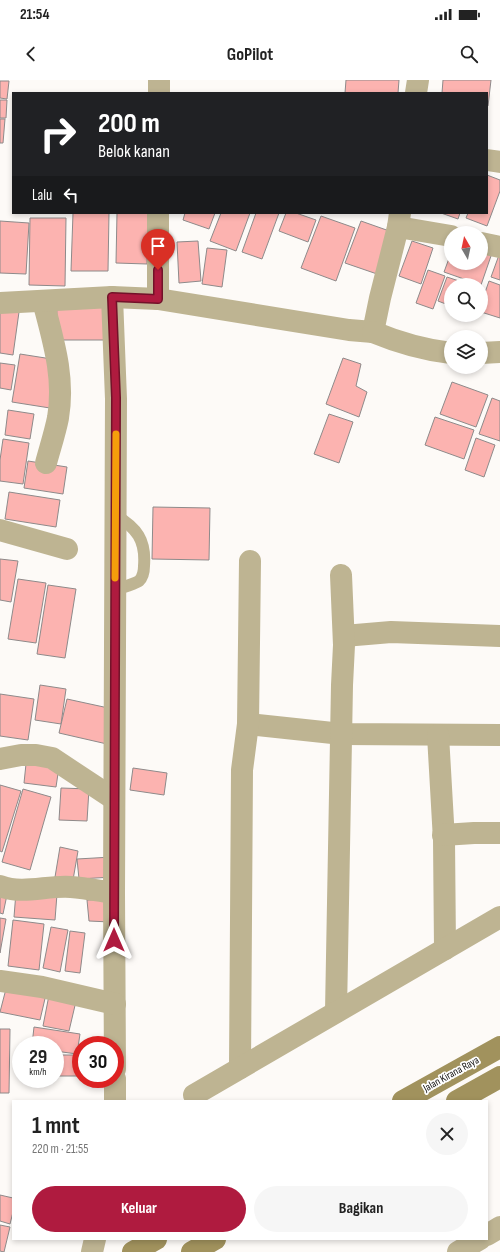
<!DOCTYPE html>
<html lang="id">
<meta charset="utf-8">
<style>
:root{--surface:#fff;--page:#f6f6f6;--text:#222;--muted:#767676;--accent:#af1b3f}
body{margin:0;font-family:"Sofia Sans Condensed",sans-serif;background:var(--page);color:var(--text);height:100vh;display:flex;flex-direction:column;font-size:15px;white-space:nowrap}
*{box-sizing:border-box;margin:0}
p{font-size:13px;color:var(--muted)}
.icon{flex:none;width:22px;height:22px;fill:none;stroke:currentColor;stroke-width:2;stroke-linecap:round;stroke-linejoin:round}
.map{position:relative;flex:1;overflow:hidden}
.panel{position:absolute;left:12px;top:1020px;width:476px;height:140px;display:flex;flex-direction:column;background:var(--surface);border-radius:0px;box-shadow:0 2px 6px #0003}
.panel>*{flex:none}
.top-card{position:absolute;left:12px;top:12px;width:476px;height:122px;border-radius:0px;box-shadow:0 2px 6px #0003;background:#202124;color:#fff;overflow:hidden}
.needle{width:26px;rotate:351deg}
.buttons{position:absolute;left:444px;top:146px;display:grid;gap:8px}
.buttons a{display:grid;place-items:center;width:44px;height:44px;border-radius:50%;background:var(--surface);box-shadow:0 2px 6px #0003;font-size:20px}
.speed{position:absolute;left:12px;top:956px;display:flex;gap:8px;font-size:20px;font-weight:700;text-align:center}
.speed>*{display:grid;place-content:center;width:52px;height:52px;border-radius:50%;background:var(--surface);box-shadow:0 2px 6px #0003;line-height:1}
.speed small{font-size:10px;font-weight:400}
.speed .limit{border:6px solid #d22;background:#fff;color:#111}
.pin{position:absolute;display:grid;place-items:center;width:34px;height:34px;color:#fff;margin:-41px -17px;border-radius:50% 50% 50% 0;rotate:-45deg;box-shadow:0 0 4px #0007}
.pin .icon{rotate:45deg}
.me{position:absolute;width:44px;margin:-22px;rotate:0deg;stroke-linejoin:round;filter:drop-shadow(0 0 3px #0008)}
.turn{display:flex;align-items:center;gap:14px;height:84px;padding:0 20px;font-size:18px}
.turn .icon{width:52px;height:52px;stroke-width:2.5}
.turn b{display:block;font-size:28px;line-height:34px}
.then{display:flex;align-items:center;height:38px;padding:0 20px;background:#0003;gap:8px;font-size:15px}
.round{display:grid;place-items:center;flex:none;width:42px;height:42px;border-radius:21px;background:var(--page)}
.summary{display:flex;align-items:center;justify-content:space-between;height:68px;padding:0 20px}
h1{font-size:24px;font-weight:700;line-height:30px}
.primary-button{display:flex;gap:8px;margin-top:auto;padding:8px 20px}
.primary-button a{flex:1;height:46px;border-radius:24px;background:var(--accent);color:#fff;font-size:16px;font-weight:700;line-height:46px;text-align:center}
.primary-button a+a{background:var(--page);color:var(--text)}
.status{display:flex;justify-content:space-between;align-items:center;height:28px;padding:0 20px;background:var(--surface);direction:ltr}
.status svg{height:11px;fill:currentColor}
header{display:flex;justify-content:space-between;align-items:center;height:52px;padding:0 20px;background:var(--surface);font-size:18px;font-weight:700}
.map>svg:first-child{display:block}
.building{fill:#fcb3b0;stroke:#8e8a8a}
.lines{fill:none;stroke-linecap:round;stroke-linejoin:round}
.lane{stroke:#beb492;stroke-width:12}
.street{stroke:#beb492;stroke-width:22}
.secondary{stroke:#a1925d;stroke-width:22}
.route-casing{stroke:#721229;stroke-width:10}
.route{stroke:#af1b3f;stroke-width:7}
.slow{stroke:#f59e0b;stroke-width:7}
.labels{text-anchor:middle;dominant-baseline:central;stroke-width:3.5;stroke-linejoin:round;paint-order:stroke}
.street-label{font-size:11px;fill:#121110;stroke:#fff}
</style>
<div class="status"><b>21:54</b><svg viewBox="0 0 49 12"><path d="M0 12V9h3v3zM5 12V6h3v6zM10 12V3h3v9zM15 12V0h3v12zM26 1h20v11H26zM47 4h2v5h-2z"/></svg></div>
<header><svg class="icon" aria-label="back" viewBox="0 0 24 24"><path d="M15 5l-7 7 7 7"/></svg>GoPilot<svg class="icon" aria-label="search" viewBox="0 0 24 24"><circle cx="10" cy="10" r="6"/><path d="M15 15l6 6"/></svg></header>
<div class="map">
<svg width="500" height="1172" viewBox="0 0 500 1172">
<rect width="100%" height="100%" fill="#fdfaf7"/>
<g class="building">
<polygon points="346,0 399,0 398,13 345,13"/>
<polygon points="443,0 491,0 488,26 487,26 487,13 442,13"/>
<polygon points="0,1 9,1 7,19 0,18"/>
<polygon points="0,20 7,20 6,38 0,38"/>
<polygon points="0,39 5,39 3,63 0,63"/>
<polygon points="487,95 500,100 500,111 487,146 466,138 468,133 487,133"/>
<polygon points="73,133 109,133 108,191 71,191"/>
<polygon points="117,133 148,133 147,184 116,183"/>
<polygon points="185,133 215,133 209,149 183,140"/>
<polygon points="221,133 250,133 236,171 210,161"/>
<polygon points="256,133 279,133 262,179 242,172"/>
<polygon points="286,133 296,133 316,140 308,162 279,151"/>
<polygon points="441,133 460,133 458,139"/>
<polygon points="321,136 355,148 336,201 301,188"/>
<polygon points="30,138 66,138 65,206 29,205"/>
<polygon points="0,141 29,143 26,194 0,193"/>
<polygon points="361,141 395,153 380,195 345,183"/>
<polygon points="198,161 201,201 179,203 177,162"/>
<polygon points="412,161 433,168 421,204 399,196"/>
<polygon points="207,168 227,170 222,207 202,204"/>
<polygon points="481,169 492,173 481,205 444,192 451,173 451,183 481,183"/>
<polygon points="499,175 500,176 500,200 491,197"/>
<polygon points="428,190 445,196 433,229 416,223"/>
<polygon points="447,197 471,205 451,205 451,226 438,221"/>
<polygon points="489,201 500,205 500,238 481,232 481,224"/>
<polygon points="57,226 107,227 107,260 56,260"/>
<polygon points="0,229 19,232 13,275 0,273"/>
<polygon points="20,274 58,280 50,328 12,322"/>
<polygon points="343,278 361,284 356,306 367,312 359,337 326,324"/>
<polygon points="0,283 15,285 11,310 0,308"/>
<polygon points="452,302 488,315 476,347 440,334"/>
<polygon points="492,318 500,321 500,361 479,354"/>
<polygon points="8,330 34,334 30,359 5,355"/>
<polygon points="329,334 353,342 339,383 314,374"/>
<polygon points="435,337 474,350 464,379 425,365"/>
<polygon points="476,358 495,365 484,397 465,390"/>
<polygon points="3,359 29,363 23,404 0,401 0,380"/>
<polygon points="28,381 67,387 63,414 24,408"/>
<polygon points="9,412 60,420 56,447 5,439"/>
<polygon points="153,427 210,428 209,480 152,479"/>
<polygon points="0,479 18,481 11,522 0,520"/>
<polygon points="18,499 46,503 36,563 8,559"/>
<polygon points="48,505 76,509 65,578 37,574"/>
<polygon points="40,605 66,609 61,644 35,640"/>
<polygon points="0,614 34,619 28,660 0,656"/>
<polygon points="67,619 113,629 107,664 59,653"/>
<polygon points="26,684 59,687 56,707 24,703"/>
<polygon points="133,688 167,693 164,715 130,710"/>
<polygon points="0,705 21,711 2,772 0,771"/>
<polygon points="61,708 89,709 87,741 59,740"/>
<polygon points="23,709 51,717 30,790 2,782"/>
<polygon points="60,767 78,771 73,800 55,797"/>
<polygon points="112,777 113,797 79,799 77,779"/>
<polygon points="0,808 8,810 3,834 0,833"/>
<polygon points="16,812 57,814 55,840 14,837"/>
<polygon points="108,819 110,842 89,841 87,820"/>
<polygon points="0,838 6,839 0,873"/>
<polygon points="13,840 44,844 39,890 8,886"/>
<polygon points="51,847 68,850 60,892 43,888"/>
<polygon points="70,851 85,853 80,893 65,891"/>
<polygon points="7,905 47,910 40,940 0,932"/>
<polygon points="50,910 77,917 69,951 43,946"/>
<polygon points="34,947 80,954 77,974 55,971 55,965 32,965"/>
<polygon points="0,949 10,949 9,1013 0,1013"/>
<rect x="17" y="974" width="4" height="21"/>
<rect x="55" y="975" width="24" height="21"/>
<polygon points="0,1115 13,1118 13,1132 10,1144 0,1141"/>
<polygon points="0,1145 10,1147 4,1172 0,1171"/>
</g>
<g class="lines">
<path class="lane" d="M115 510C123 507 132 505 139 501 143 497 144 491 144 486 146 460 137 448 115 435"/>
<g class="street">
<polyline points="159,13 159,0"/>
<polyline points="416,13 418,0"/>
<polyline points="487,80 500,82"/>
<polyline points="398,147 451,156"/>
<polyline points="481,163 500,167"/>
<polyline points="112,217 116,319 114,813 115,989"/>
<polyline points="158,219 158,133"/>
<path d="M43 221C53 260 65 297 58 338 55 353 50 368 46 383"/>
<polyline points="0,223 112,217 158,219 349,250 373,252 380,218 398,147 400,133"/>
<path d="M373 252C397 262 425 270 451 273"/>
<polyline points="481,273 500,272"/>
<polyline points="0,450 67,469"/>
<polyline points="344,556 391,552 500,556"/>
<polyline points="248,644 342,654 500,655"/>
<polyline points="438,655 444,760 445,869"/>
<polyline points="0,679 21,675 36,675 52,678 114,719"/>
<polyline points="443,755 474,753 500,753"/>
<path d="M0 806C23 815 47 805 71 807 85 808 100 811 114 813"/>
<polyline points="0,901 42,907 115,924"/>
<polyline points="336,932 342,605 344,565 341,495"/>
<polyline points="240,988 242,690 248,644 250,481"/>
<polyline points="194,1015 500,837"/>
<polyline points="115,1021 115,999"/>
<polyline points="487,1155 500,1147"/>
<polyline points="92,1172 95,1159"/>
<polyline points="458,1172 480,1159"/>
</g>
<g class="secondary">
<polyline points="403,1021 500,967"/>
<polyline points="457,1021 500,997"/>
<polyline points="133,1172 156,1159"/>
<polyline points="192,1172 215,1159"/>
</g>
</g>
<g class="lines">
<defs>
<polyline id="route" points="114,860 116,318 112,217 158,219 158,190"/>
</defs>
<use href="#route" class="route-casing"/>
<use href="#route" class="route"/>
<polyline class="slow" points="115,498 116,354"/>
</g>
<g class="labels">
<g class="street-label">
<text transform="translate(451 994) rotate(-29)">Jalan Kirana Raya</text>
</g>
</g>
</svg>
<div class="buttons">
<a><svg class="needle" viewBox="-14 -14 28 28"><path d="M0-13l5 13h-10z" fill="#e53935"/><path d="M0 13l5-13h-10z" fill="#767676"/></svg></a>
<a><svg class="icon" aria-label="search" viewBox="0 0 24 24"><circle cx="10" cy="10" r="6"/><path d="M15 15l6 6"/></svg></a>
<a><svg class="icon" aria-label="layers" viewBox="0 0 24 24"><path d="M12 4l9 5-9 5-9-5zM3 14l9 5 9-5"/></svg></a>
</div>
<div class="speed"><div>29<small>km/h</small></div><div class="limit">30</div></div>
<div class="pin" style="left:158px;top:190px;background:#d93025"><svg class="icon" aria-label="arrive" viewBox="0 0 24 24"><path d="M6 21V4h12l-3 4 3 4H6"/></svg></div>
<svg class="me" style="left:114px;top:860px" viewBox="-20 -20 40 40"><path d="M0-17L14 15 0 8-14 15z" fill="#af1b3f" stroke="#fff" stroke-width="4"/></svg>
<div class="top-card">
<div class="turn"><svg class="icon" aria-label="right" viewBox="0 0 24 24"><path d="M7 20v-9h11M14 6l5 5-5 5"/></svg><div><b>200 m</b>Belok kanan</div></div>
<div class="then">Lalu<svg class="icon" aria-label="left" viewBox="0 0 24 24"><path d="M17 20v-9H6M10 6l-5 5 5 5"/></svg></div>
</div>
<section class="panel">
<div class="summary"><div><h1>1 mnt</h1><p>220 m · 21:55</p></div><a class="round"><svg class="icon" aria-label="close" viewBox="0 0 24 24"><path d="M6 6l12 12M18 6L6 18"/></svg></a></div>
<div class="primary-button"><a>Keluar</a><a>Bagikan</a></div>
</section>
</div>
